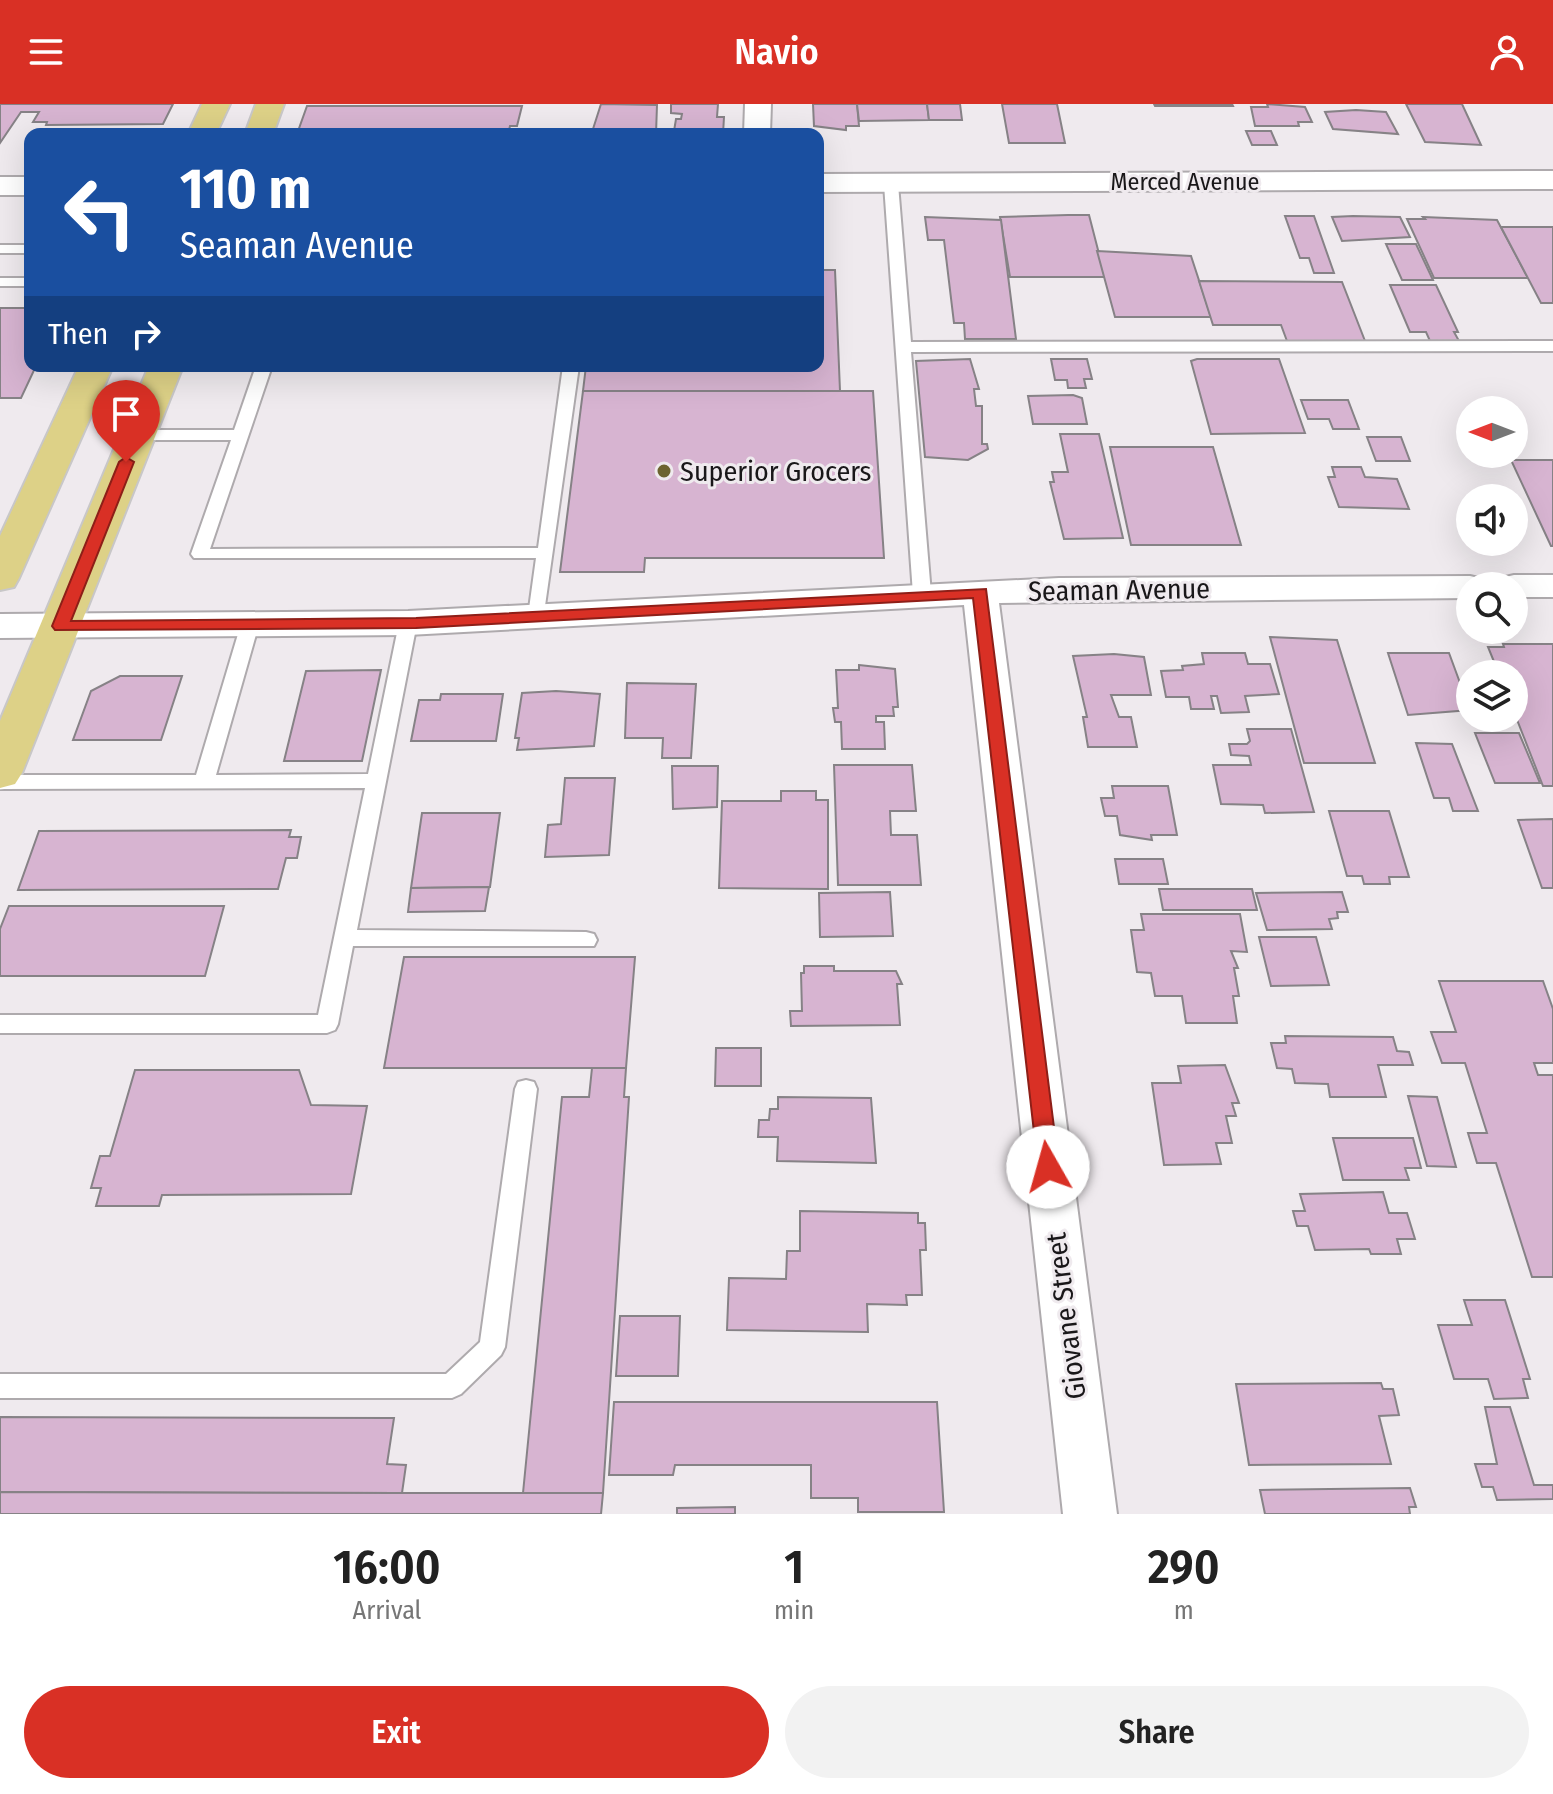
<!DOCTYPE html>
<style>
:root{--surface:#fff;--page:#f2f2f2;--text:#222;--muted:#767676;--accent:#d93025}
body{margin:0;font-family:"Fira Sans Condensed",sans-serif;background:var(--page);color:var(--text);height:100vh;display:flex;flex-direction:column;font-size:30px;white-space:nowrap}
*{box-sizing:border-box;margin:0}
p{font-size:26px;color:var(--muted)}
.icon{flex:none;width:44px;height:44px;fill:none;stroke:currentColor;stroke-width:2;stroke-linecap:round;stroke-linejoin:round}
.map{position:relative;height:1410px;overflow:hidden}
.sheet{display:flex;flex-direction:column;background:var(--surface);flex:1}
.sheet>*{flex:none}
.hud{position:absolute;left:24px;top:24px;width:800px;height:244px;border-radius:16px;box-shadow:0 8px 32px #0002;background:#1a4fa0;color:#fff;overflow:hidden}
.needle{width:52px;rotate:270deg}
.buttons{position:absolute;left:1456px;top:292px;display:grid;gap:16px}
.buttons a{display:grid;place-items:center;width:72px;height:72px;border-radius:50%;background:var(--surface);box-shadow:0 8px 32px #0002;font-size:40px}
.pin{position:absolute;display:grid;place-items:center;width:68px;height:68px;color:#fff;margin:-82px -34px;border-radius:50% 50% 50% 0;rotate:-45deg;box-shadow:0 0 8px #0007}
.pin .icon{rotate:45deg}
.me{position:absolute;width:88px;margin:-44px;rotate:353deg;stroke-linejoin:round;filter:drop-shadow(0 0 6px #0008)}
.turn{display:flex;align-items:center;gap:28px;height:168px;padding:0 24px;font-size:36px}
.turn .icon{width:104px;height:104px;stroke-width:2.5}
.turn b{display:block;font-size:56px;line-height:68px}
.then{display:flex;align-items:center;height:76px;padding:0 24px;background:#0003;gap:16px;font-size:30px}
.eta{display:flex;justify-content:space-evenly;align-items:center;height:136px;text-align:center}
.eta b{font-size:48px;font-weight:600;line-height:56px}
.action{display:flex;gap:16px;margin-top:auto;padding:16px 24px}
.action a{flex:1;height:92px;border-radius:48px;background:var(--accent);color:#fff;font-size:32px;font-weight:600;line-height:92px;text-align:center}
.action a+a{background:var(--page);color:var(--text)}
header{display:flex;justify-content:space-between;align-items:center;height:104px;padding:0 24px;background:var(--accent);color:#fff;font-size:36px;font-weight:600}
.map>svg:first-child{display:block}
.building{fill:#d7b4d1;stroke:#868286;stroke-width:2}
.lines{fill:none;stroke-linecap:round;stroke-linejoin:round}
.service-casing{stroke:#aeaaad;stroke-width:4}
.minor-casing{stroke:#aeaaad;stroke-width:4}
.tertiary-casing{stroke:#aeaaad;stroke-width:4}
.primary-casing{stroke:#c8c7c8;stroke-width:4}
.service{fill:#fff;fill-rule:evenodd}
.minor{fill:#fff;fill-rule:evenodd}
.tertiary{fill:#fff;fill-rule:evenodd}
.primary{fill:#ddd187;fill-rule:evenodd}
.route{fill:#d93025;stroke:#8d1f18;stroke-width:2}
.poi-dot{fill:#6c632f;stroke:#efeaee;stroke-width:3}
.labels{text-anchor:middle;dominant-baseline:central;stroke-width:6;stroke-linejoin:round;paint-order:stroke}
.far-street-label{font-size:24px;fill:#191719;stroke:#efeaee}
.poi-label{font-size:28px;fill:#191719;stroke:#efeaee;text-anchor:start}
.street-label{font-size:28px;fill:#191719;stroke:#efeaee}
</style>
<header><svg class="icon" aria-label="menu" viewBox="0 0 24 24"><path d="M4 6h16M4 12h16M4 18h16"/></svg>Navio<svg class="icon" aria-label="person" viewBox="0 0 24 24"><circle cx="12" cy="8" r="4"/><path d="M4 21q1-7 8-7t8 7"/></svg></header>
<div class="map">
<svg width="1553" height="1410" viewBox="0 0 1553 1410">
<rect width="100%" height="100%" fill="#efeaee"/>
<g class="building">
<polygon points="0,0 173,0 163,20 46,21 47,18 33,18 39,8 21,8 0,39"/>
<polygon points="601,0 657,1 656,30 593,25"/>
<polygon points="671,0 718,0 717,13 724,13 723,30 674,27 676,15 681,15 682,10 671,9"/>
<polygon points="813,0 857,0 859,22 846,22 846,26 814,22"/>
<polygon points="857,0 927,0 929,16 859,17"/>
<polygon points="927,0 960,0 962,16 929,16"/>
<polygon points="1002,0 1057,0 1065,39 1009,39"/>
<polygon points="1154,0 1232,0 1233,2 1155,2"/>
<polygon points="1267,0 1305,3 1312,18 1298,18 1299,22 1255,22 1251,3 1268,3"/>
<polygon points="1406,0 1462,0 1481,41 1425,38"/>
<polygon points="307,2 522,2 517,22 510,22 508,30 297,30"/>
<polygon points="1356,6 1386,8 1398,30 1333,25 1325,8"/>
<polygon points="1246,27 1271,27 1277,41 1252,41"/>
<polygon points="1068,111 1089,111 1105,173 1010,173 1000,113"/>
<polygon points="1285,112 1314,112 1334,169 1314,169 1309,154 1300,154"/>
<polygon points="1353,112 1400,113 1410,133 1342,137 1332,113"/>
<polygon points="925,113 1001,116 1016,235 965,235 964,219 954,219 944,136 928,136"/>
<polygon points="1423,113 1497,116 1528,174 1434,174 1407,115 1425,115"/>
<polygon points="1501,123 1553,123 1553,199 1541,199"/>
<polygon points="1386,140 1416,140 1433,176 1402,176"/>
<polygon points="1097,147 1191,152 1211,213 1115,213"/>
<polygon points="818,166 835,166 840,287 583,287 586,262 818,262"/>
<polygon points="1199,177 1342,178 1365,237 1287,237 1281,221 1213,221"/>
<polygon points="1390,181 1436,181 1458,228 1454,228 1459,237 1430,237 1426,228 1410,228"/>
<polygon points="0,204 30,204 30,262 36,262 21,294 0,294"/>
<polygon points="970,255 979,285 974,285 976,302 982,302 982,340 987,340 988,345 968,356 925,353 916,257"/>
<polygon points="1051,255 1087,255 1092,275 1084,275 1086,284 1068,284 1067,276 1055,276"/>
<polygon points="1197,255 1279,255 1305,329 1211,330 1191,257"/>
<polygon points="583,287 873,287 884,454 645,454 644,468 560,468"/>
<polygon points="1073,291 1082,294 1087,320 1033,320 1028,292"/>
<polygon points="1301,296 1348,296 1359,325 1333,325 1329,315 1308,315"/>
<polygon points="1060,330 1099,330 1123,434 1064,435 1050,378 1054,378 1052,368 1068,368"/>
<polygon points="1367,333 1401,333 1410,357 1376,357"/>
<polygon points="1110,343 1213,343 1241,441 1131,441"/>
<polygon points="1511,356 1553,356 1553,442 1551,442"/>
<polygon points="1332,363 1361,363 1365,373 1397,375 1409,405 1339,403 1328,373 1335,373"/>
<polygon points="1270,533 1337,536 1375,659 1304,659"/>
<polygon points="1503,540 1553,540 1553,682 1543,682 1514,608 1514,570 1499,570 1488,543 1504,543"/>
<polygon points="1202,549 1245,549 1248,560 1270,560 1279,590 1245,592 1249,608 1221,609 1217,592 1211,592 1214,605 1191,605 1189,593 1166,593 1161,567 1183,566 1182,562 1204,560"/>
<polygon points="1388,549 1449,549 1470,606 1408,611"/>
<polygon points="1114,550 1144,553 1151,591 1111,591 1119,613 1131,613 1137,643 1088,643 1083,613 1087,613 1073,552"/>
<polygon points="859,561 895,565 898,603 893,603 894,612 876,612 876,618 884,618 885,645 842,645 841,618 835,618 833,604 838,604 836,566 859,566"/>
<polygon points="381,566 362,657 284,657 306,567"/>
<polygon points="120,572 182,572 161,636 73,636 91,587"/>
<polygon points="627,579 696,580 691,654 662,654 663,634 625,634"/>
<polygon points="556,587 600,590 594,642 517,646 519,634 515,634 522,589"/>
<polygon points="441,590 503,590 496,637 411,637 419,596 440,596"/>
<polygon points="1247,625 1291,625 1314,708 1265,709 1263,701 1221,700 1213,661 1251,661 1249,652 1231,651 1229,640 1247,640 1250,637"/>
<polygon points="1475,629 1519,629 1540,679 1495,679"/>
<polygon points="1416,639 1452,640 1478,707 1453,707 1449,694 1434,694"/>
<polygon points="834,661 912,661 916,707 890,707 891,731 917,731 921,781 838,781"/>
<polygon points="672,662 718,662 717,703 673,705"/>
<polygon points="565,674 615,674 609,751 545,753 548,721 561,720"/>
<polygon points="1112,682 1168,682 1177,731 1151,731 1152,736 1120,731 1117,712 1105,712 1101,694 1114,694"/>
<polygon points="781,687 816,687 816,696 828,696 828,785 719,784 722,697 781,697"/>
<polygon points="1329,707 1389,707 1409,773 1389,773 1390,780 1364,780 1362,772 1347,772"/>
<polygon points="422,709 500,709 490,783 411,784"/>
<polygon points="1553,715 1553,784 1542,784 1518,716"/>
<polygon points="291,726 289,733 301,733 297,754 286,754 278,785 18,786 39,727"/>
<polygon points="1115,755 1163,755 1168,780 1119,780"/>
<polygon points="489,783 485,807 408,808 411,784"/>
<polygon points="1159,785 1252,785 1257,806 1163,806"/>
<polygon points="890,788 893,832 820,833 819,789"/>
<polygon points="1342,788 1348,808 1337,808 1338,814 1329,815 1332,825 1267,826 1256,789"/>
<polygon points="9,802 224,802 205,872 0,872 0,825"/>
<polygon points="1141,810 1240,810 1247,848 1231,847 1238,864 1234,864 1239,892 1233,892 1237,919 1186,919 1182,892 1155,892 1151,869 1137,868 1131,826 1144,826"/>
<polygon points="1259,833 1316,833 1329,881 1271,882"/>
<polygon points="404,853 635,853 626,964 384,964"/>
<polygon points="804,862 834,862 834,867 896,867 902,880 897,880 900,921 791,922 790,907 802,907 801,869 804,869"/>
<polygon points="1439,877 1543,877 1553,905 1553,959 1534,959 1538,971 1553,971 1553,1173 1532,1173 1496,1059 1477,1059 1468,1029 1487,1029 1465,959 1442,959 1431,928 1456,928"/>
<polygon points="1285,932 1393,933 1397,947 1409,948 1413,961 1378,961 1386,993 1330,993 1328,980 1295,979 1292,965 1277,964 1271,939 1286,939"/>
<polygon points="716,944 761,944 761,982 715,982"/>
<polygon points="1225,961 1239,999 1232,999 1236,1012 1226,1012 1232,1039 1216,1039 1221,1060 1164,1061 1152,979 1181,979 1178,962"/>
<polygon points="592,964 626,964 624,993 629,993 603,1389 523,1389 562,993 589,993"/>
<polygon points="135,966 299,966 311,1001 367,1002 351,1090 162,1091 159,1102 96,1102 101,1084 91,1084 100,1052 110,1052"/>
<polygon points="1408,992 1437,993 1456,1063 1427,1062"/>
<polygon points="778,993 871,994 876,1059 777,1057 778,1033 758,1033 759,1016 769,1016 770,1005 778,1005"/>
<polygon points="1333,1034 1413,1034 1421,1064 1405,1064 1409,1076 1343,1076"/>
<polygon points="1383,1088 1389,1109 1407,1109 1415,1135 1397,1135 1401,1150 1371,1150 1369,1145 1315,1146 1308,1122 1297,1122 1293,1107 1305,1107 1300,1090"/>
<polygon points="800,1107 918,1109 918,1119 925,1119 926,1146 920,1146 922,1191 906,1191 907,1201 867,1200 868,1228 727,1226 729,1174 786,1175 787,1147 800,1147"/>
<polygon points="1464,1196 1505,1196 1530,1275 1523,1275 1528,1294 1494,1295 1488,1275 1454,1275 1438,1221 1472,1221"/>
<polygon points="620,1212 680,1212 678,1272 616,1272"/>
<polygon points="1381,1279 1383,1285 1393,1285 1399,1311 1379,1312 1391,1360 1249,1361 1236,1280"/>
<polygon points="614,1298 937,1298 944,1408 858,1408 858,1394 811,1394 811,1361 675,1361 673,1371 609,1371"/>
<polygon points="1485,1303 1510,1303 1534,1381 1553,1381 1553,1395 1497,1396 1493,1383 1482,1383 1475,1360 1497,1360"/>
<polygon points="0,1313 394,1314 387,1360 406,1361 402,1389 0,1388"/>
<polygon points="1410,1384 1416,1403 1409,1403 1410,1410 1265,1410 1260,1386"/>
<polygon points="0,1388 402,1389 603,1389 601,1410 0,1410"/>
<polygon points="735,1403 735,1410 677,1410 677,1404"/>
</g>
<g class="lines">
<defs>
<g id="service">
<polygon points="891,76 898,80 911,238 1553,237 1553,247 911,248 931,490 922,496 913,490 884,80"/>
<rect x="0" y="141" width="30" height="8"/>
<rect x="0" y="174" width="30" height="8"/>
<polygon points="256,262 272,262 210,445 538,444 563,262 579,262 543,516 531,516 528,512 536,454 194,454 191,450 231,336 137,336 129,331 137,326 234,326"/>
<polygon points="408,513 417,519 357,826 586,828 594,830 597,836 594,842 353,842 338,920 335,926 327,929 0,929 0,911 318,911 365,684 0,685 0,671 196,671 241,520 250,514 259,520 216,671 368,670 399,519"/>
<polygon points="526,976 534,978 537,985 505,1243 501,1251 461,1290 452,1294 0,1294 0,1270 446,1270 480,1238 515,985 518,978"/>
</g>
<g id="minor">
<polygon points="745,0 771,0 770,30 744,30"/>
<polygon points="1514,471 1553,471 1553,493 1514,493 1514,482 1496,482 1501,474"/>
<polygon points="1470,472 1483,475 1487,482 1470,482 1470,494 999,499 1117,1410 1063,1410 964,501 408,531 0,534 0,510 408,507 1059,474"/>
</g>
<g id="tertiary">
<polygon points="1553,67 1553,85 818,88 818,70"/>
<rect x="0" y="73" width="30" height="18"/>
</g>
<g id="primary">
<polygon points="202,0 230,0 216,30 188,30"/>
<polygon points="256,0 284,0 273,30 245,30"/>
<polygon points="79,262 113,262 19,474 14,483 0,486 0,432"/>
<polygon points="149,262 183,262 22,669 15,680 0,684 0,617"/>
</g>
</defs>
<use href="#service" class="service-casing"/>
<use href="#minor" class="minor-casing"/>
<use href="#tertiary" class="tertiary-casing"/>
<use href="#primary" class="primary-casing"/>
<use href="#service" class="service"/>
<use href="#minor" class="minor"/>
<use href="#tertiary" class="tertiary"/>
<use href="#primary" class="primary"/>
</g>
<polygon class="route" points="126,353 134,358 71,517 416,514 986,485 1059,1063 1056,1070 1041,1070 1038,1063 973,494 416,524 55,526 52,522 119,358"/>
<circle class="poi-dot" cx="664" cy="367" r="8"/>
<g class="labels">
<g class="far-street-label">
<text x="1185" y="78">Merced Avenue</text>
</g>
<g class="poi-label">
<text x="680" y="367">Superior Grocers</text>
</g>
<g class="street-label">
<text transform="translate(1119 486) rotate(-1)">Seaman Avenue</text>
<text transform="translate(1066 1212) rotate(-97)">Giovane Street</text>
</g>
</g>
</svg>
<div class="buttons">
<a><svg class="needle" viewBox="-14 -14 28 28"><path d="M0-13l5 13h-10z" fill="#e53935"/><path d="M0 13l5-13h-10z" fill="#767676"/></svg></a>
<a><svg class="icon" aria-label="sound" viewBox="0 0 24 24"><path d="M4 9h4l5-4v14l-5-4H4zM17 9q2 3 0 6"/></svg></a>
<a><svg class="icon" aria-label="search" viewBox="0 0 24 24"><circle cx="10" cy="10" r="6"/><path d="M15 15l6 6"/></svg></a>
<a><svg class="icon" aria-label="layers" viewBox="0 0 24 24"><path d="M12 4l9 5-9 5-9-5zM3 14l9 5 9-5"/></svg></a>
</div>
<div class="pin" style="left:126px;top:358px;background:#d93025"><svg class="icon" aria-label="arrive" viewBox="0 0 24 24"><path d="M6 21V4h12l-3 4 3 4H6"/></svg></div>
<svg class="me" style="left:1048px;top:1063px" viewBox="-20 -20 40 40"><circle r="19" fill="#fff"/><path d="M0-13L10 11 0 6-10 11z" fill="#d93025"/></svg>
<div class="hud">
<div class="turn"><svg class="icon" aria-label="left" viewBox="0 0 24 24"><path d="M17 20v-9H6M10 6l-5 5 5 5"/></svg><div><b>110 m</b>Seaman Avenue</div></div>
<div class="then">Then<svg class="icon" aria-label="right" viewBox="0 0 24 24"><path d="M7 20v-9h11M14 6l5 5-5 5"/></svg></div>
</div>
</div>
<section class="sheet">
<div class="eta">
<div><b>16:00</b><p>Arrival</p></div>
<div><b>1</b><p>min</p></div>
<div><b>290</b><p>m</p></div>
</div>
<div class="action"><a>Exit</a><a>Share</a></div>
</section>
